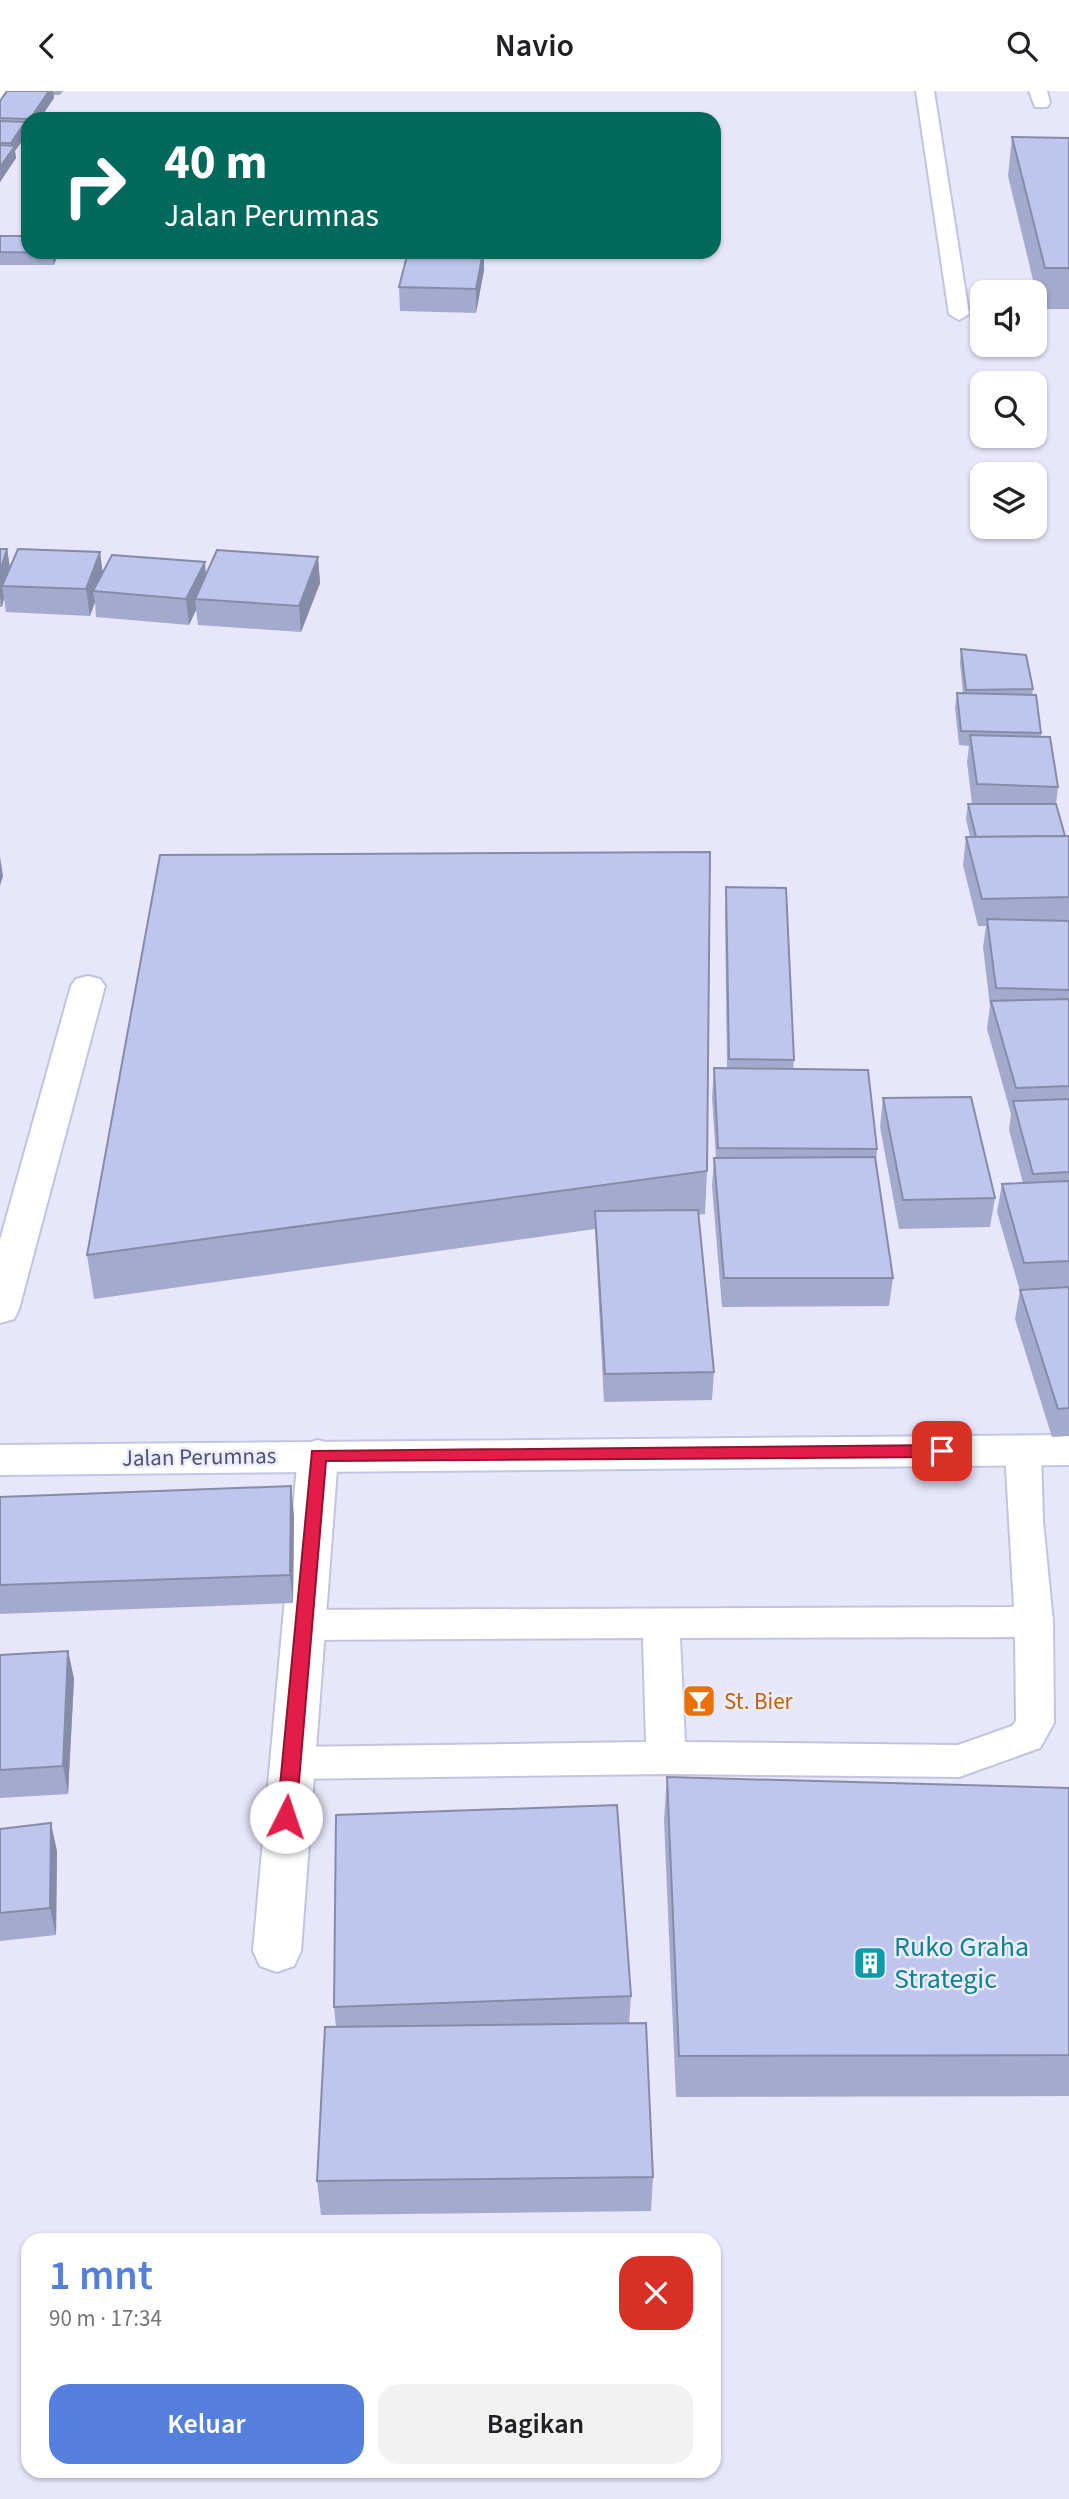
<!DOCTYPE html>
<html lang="id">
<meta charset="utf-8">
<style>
:root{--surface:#fff;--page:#f2f2f2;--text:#202124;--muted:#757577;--accent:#547fdc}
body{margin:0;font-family:"Source Sans 3",sans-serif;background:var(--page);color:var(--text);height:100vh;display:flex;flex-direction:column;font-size:26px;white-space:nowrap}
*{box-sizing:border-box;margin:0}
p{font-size:23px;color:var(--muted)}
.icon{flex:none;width:38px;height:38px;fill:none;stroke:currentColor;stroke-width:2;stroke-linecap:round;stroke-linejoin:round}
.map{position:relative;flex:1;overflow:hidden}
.sheet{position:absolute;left:21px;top:2142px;width:700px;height:245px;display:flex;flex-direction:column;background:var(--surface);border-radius:21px;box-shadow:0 2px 5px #0004}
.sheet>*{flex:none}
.top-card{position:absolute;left:21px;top:21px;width:700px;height:147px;border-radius:21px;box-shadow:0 2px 5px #0004;background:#00695c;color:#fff;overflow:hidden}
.fabs{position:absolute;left:970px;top:189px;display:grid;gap:14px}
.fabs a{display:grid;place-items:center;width:77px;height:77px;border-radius:14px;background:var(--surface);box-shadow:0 2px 5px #0004;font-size:35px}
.pin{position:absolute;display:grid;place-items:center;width:60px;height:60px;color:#fff;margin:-30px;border-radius:14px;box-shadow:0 4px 10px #0006}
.me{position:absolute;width:77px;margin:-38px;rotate:4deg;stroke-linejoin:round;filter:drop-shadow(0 0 5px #0008)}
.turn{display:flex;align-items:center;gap:24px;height:147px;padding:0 28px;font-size:32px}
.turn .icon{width:91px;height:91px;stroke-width:2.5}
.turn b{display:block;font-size:49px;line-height:60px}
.round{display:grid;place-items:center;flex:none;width:74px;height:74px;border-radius:21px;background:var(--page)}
.head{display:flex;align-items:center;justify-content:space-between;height:119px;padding:0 28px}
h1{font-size:42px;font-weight:600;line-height:52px;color:var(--accent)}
.action{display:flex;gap:14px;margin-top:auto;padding:14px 28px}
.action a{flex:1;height:80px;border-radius:21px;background:var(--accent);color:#fff;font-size:28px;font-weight:600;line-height:80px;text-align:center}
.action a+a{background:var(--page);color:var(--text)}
header{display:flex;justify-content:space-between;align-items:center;height:91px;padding:0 28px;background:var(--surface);font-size:32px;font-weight:600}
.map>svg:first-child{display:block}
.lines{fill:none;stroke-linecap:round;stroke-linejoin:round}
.lane-casing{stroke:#c2c4df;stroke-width:4}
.street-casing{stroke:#c2c4df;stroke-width:4}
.secondary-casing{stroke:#c2c5e5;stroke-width:4}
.lane{fill:#fff;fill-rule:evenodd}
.street{fill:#fff;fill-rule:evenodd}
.secondary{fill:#fff;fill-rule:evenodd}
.wall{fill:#a4aacd}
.shaded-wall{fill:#868ba7}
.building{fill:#bfc6ee;stroke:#868ba7;stroke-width:2}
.route{fill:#e11d48;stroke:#92132f;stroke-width:2}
.labels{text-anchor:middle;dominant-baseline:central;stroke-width:5;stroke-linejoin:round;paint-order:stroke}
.street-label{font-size:23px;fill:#4d5472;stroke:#edecfe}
.food-label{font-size:23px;fill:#c56008;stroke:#edecfe;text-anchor:start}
.near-culture-label{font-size:28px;fill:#0d838f;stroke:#edecfe;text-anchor:start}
</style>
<header><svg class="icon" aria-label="back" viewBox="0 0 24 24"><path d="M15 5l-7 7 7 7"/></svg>Navio<svg class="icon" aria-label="search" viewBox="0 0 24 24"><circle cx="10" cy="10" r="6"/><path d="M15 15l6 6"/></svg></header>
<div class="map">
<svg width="1069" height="2408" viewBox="0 0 1069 2408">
<rect width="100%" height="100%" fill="#e7e6fb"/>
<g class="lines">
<defs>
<g id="lane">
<polygon points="916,0 934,0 969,223 959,229 949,223"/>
<polygon points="1029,0 1047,0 1050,12 1047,16 1035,16"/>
<path d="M1023 1347 1035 1351 1041 1360 1043 1430 1053 1531 1054 1632 1040 1657 959 1686 666 1683 290 1688 276 1683 270 1672 276 1661 290 1656 646 1651 643 1547 302 1549 289 1544 283 1534 289 1524 302 1519 1014 1516 1005 1360 1011 1351ZM1015 1546 1016 1630 1012 1635 958 1654 685 1651 680 1547Z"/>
</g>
<g id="street">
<polygon points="88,885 100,888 105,895 19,1218 14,1228 0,1232 0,1149 71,895 76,888"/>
<polygon points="318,1349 332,1353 338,1364 301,1860 294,1875 277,1881 260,1875 253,1860 298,1364 304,1353"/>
</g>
<g id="secondary">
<polygon points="0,0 15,0 7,10 0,12"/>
<polygon points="1069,1344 1069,1374 0,1384 0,1354"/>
</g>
</defs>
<use href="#lane" class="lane-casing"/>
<use href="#street" class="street-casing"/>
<use href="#secondary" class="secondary-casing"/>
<use href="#lane" class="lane"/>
<use href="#street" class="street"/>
<use href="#secondary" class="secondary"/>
</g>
<g class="wall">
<polygon points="7,0 63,0 60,4 54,4 54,7 28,28 28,40 26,40 27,43 15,60 16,67 0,91 0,10"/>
<polygon points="1012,46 1069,47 1069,218 1040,218 1008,85"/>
<polygon points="0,145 59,161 54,174 0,174"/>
<polygon points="408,161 484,161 484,179 476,222 400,220 399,196"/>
<polygon points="0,458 7,458 10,477 100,461 103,482 206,484 318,466 320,492 301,541 198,534 196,519 189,534 96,526 95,511 90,525 6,521 4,507 2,516 0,516"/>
<polygon points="961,558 1033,598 1032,604 1041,642 1041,646 1058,696 1056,713 1065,745 1069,745 1069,1345 1052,1346 1015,1228 1020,1200 997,1121 1002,1093 1023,1092 1009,1039 1011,1023 987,938 990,915 983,856 986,835 978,835 963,774 966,746 970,746 966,728 968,713 972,713 967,671 969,655 959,654 955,617 957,602 963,602 960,572"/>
<polygon points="726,796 794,969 793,978 877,1058 876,1071 893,1187 889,1215 722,1216 712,1095 714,1067 716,1067 712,1006 714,977 727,978 725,823"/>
<polygon points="883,1007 995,1107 990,1136 899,1138 880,1036"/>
<polygon points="707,1080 705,1123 698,1124 714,1281 712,1309 604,1311 595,1138 94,1208 87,1164"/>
<polygon points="0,1406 294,1424 293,1512 0,1523"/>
<polygon points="68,1560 74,1588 68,1703 0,1707 0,1564"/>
<polygon points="667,1686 1069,1697 1069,2005 676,2006 664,1729"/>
<polygon points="0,1738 57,1760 56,1844 0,1850"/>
<polygon points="631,1905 629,1933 653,2086 651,2120 321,2124 317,2090 336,1936 334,1916"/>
</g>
<g class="shaded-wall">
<polygon points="49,0 53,0 54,7 40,28 30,28"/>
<polygon points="25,31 27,43 15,60 16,67 0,91 0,76 12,59 11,52"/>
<polygon points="52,161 59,161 54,174"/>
<polygon points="483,161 484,161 484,179 476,222 476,198"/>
<polygon points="7,458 11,484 2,495 4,507 2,516 0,506 0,481"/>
<polygon points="100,461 103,487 93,500 95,511 90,525 86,498"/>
<polygon points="318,466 320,492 301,541 299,515"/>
<polygon points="205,471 207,497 195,508 196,519 189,534 186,508"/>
<polygon points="0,766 3,785 0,795"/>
<polygon points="291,1395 294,1424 293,1512 290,1484"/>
<polygon points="68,1560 74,1588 68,1703 63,1675"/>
<polygon points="51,1732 57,1760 56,1844 50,1817"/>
</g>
<g class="building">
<polygon points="7,0 49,0 30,28 28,28 0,27 0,10"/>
<polygon points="0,30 25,31 11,52 0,52"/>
<polygon points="1012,46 1069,47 1069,177 1045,177"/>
<polygon points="0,54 15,55 0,76"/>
<polygon points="0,145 28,145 28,161 52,161 52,162 0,161"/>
<polygon points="408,161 483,161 476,198 399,196"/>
<polygon points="0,458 7,458 0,481"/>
<polygon points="18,458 100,461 86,498 2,495"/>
<polygon points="217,459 318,466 299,515 195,508"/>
<polygon points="112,464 205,471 186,508 93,500"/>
<polygon points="961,558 1026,564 1033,598 966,599"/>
<polygon points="957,602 1036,604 1041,642 961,640"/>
<polygon points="970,644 1050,646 1058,696 977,693"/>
<polygon points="968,713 1056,713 1065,745 976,746"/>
<polygon points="1069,745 1069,806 982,808 966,746"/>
<polygon points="710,761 707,1080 87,1164 160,764"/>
<polygon points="726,796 786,797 794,969 729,968"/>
<polygon points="987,828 1069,830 1069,899 996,897"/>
<polygon points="1069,908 1069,995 1016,997 991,910"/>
<polygon points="714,977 868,979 877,1058 718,1057"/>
<polygon points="971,1006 995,1107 903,1109 883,1007"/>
<polygon points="1069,1008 1069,1081 1033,1083 1013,1010"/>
<polygon points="875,1066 893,1187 724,1187 714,1067"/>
<polygon points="1069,1090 1069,1170 1024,1172 1002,1093"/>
<polygon points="698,1119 714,1281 605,1283 595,1120"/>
<polygon points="1069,1196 1069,1317 1058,1318 1020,1199"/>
<polygon points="291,1395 290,1484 0,1494 0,1406"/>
<polygon points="68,1560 63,1675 0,1679 0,1564"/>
<polygon points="667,1686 1069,1697 1069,1964 679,1965"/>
<polygon points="617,1714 631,1905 334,1916 336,1724"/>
<polygon points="51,1732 50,1817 0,1822 0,1738"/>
<polygon points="646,1932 653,2086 317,2090 325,1936"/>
</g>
<polygon class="route" points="942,1354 950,1360 942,1366 326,1370 296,1726 293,1732 280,1732 277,1726 312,1360"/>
<defs>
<symbol id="bar-square" viewBox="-11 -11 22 22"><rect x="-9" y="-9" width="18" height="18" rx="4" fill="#e8710a" stroke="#edecfe"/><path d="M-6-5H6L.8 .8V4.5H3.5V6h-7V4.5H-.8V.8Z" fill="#fff"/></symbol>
<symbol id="building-square" viewBox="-11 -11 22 22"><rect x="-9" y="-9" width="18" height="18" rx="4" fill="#0f9aa8" stroke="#edecfe"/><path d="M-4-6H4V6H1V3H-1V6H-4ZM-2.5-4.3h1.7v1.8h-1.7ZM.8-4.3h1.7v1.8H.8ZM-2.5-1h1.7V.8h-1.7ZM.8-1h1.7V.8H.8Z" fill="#fff"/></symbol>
</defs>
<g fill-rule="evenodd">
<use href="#bar-square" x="680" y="1591" width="38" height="38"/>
<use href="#building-square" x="851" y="1853" width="38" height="38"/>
</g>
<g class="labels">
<g class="street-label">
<text transform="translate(199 1366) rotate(-1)">Jalan Perumnas</text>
</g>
<g class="food-label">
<text x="724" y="1610">St. Bier</text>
</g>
<g class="near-culture-label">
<text x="894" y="1856">Ruko Graha<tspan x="894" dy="32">Strategic</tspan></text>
</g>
</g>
</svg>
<div class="fabs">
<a><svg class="icon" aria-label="sound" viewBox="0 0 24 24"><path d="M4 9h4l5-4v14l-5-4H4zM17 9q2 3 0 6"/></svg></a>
<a><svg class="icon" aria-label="search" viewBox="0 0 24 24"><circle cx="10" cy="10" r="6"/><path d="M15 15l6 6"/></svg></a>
<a><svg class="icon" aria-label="layers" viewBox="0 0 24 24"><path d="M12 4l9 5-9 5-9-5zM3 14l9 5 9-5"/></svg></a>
</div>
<div class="pin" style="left:942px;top:1360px;background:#d93025"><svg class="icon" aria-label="arrive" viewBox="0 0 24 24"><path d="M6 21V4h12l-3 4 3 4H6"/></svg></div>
<svg class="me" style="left:286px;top:1726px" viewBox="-20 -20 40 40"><circle r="19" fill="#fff"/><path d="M0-13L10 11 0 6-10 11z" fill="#e11d48"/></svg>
<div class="top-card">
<div class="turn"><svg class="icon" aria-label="right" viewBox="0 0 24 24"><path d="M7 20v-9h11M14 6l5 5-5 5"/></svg><div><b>40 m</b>Jalan Perumnas</div></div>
</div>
<section class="sheet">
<div class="head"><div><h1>1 mnt</h1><p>90 m · 17:34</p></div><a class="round" style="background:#d93025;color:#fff"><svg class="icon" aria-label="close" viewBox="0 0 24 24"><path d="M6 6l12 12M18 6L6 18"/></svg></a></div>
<div class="action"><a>Keluar</a><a>Bagikan</a></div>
</section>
</div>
